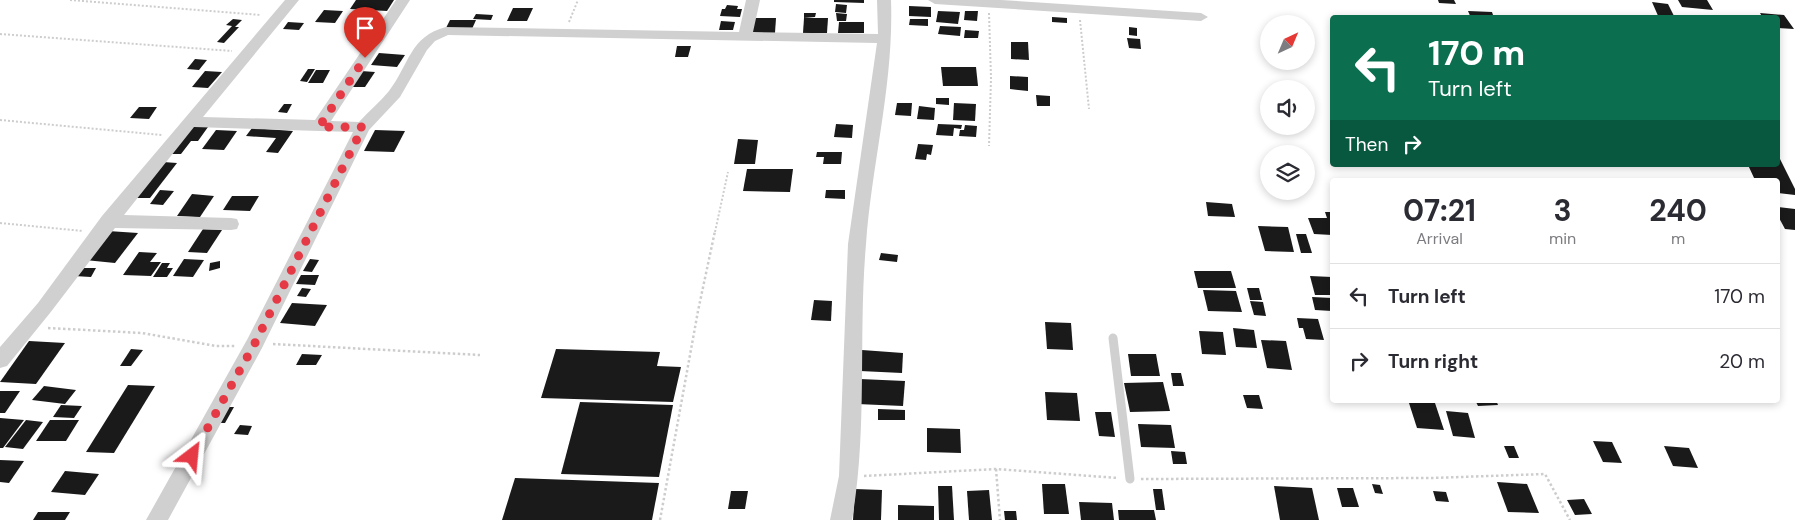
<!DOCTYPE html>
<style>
:root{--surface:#fff;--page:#f2f2f3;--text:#2b2b33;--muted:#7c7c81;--line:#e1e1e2}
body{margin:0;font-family:"DM Sans",sans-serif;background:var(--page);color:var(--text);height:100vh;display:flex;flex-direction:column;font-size:19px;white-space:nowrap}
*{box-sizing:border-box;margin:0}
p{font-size:16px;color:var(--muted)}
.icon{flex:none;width:28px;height:28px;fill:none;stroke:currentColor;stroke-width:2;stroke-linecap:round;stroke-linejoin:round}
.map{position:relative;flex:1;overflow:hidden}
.details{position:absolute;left:1330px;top:178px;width:450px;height:225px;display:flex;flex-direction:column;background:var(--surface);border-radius:5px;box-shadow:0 2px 8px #0003}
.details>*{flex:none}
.banner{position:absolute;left:1330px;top:15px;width:450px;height:152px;border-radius:5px;box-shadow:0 2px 8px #0003;background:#0b6e4f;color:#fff;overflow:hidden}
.needle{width:32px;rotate:44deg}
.buttons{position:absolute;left:1260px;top:15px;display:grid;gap:10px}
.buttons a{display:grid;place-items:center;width:55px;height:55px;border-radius:50%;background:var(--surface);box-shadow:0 2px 8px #0003;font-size:25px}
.pin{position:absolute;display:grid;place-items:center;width:42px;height:42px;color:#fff;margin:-51px -21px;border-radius:50% 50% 50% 0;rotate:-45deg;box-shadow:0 0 5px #0007}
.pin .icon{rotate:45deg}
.me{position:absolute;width:55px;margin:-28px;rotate:29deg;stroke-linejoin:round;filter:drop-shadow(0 0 4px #0008)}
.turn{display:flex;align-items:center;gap:18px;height:105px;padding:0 15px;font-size:22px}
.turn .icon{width:65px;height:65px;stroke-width:2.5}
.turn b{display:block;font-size:35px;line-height:42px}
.then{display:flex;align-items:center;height:48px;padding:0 15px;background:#0003;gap:10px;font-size:19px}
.eta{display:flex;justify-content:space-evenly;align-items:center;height:85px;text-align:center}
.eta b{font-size:30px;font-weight:700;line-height:35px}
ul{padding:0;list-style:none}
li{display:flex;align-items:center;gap:15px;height:65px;padding:0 15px;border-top:1px solid var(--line)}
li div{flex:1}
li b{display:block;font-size:19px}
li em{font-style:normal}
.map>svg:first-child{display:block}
.building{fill:#1a1a1a}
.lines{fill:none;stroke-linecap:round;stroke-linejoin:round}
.path-far1{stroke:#cdcdcd;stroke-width:2;stroke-dasharray:2 2;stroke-linecap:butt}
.path{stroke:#cdcdcd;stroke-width:2.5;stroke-dasharray:2.5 2.5;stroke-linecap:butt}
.service{stroke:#d0d0d0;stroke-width:9}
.minor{fill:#d0d0d0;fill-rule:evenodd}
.route{stroke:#e63946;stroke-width:9;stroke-dasharray:0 16.2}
</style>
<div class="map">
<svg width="1795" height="520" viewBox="0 0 1795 520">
<rect width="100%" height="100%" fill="#fff"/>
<g class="building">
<polygon points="356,0 394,0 387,11 350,9"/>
<polygon points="834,0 864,0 864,3 834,2"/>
<polygon points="1438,0 1454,0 1456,4 1439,3"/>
<polygon points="1678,0 1707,0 1713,10 1682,7"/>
<polygon points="1652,2 1668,4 1675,18 1659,18"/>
<polygon points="836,4 847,5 846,13 835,12"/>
<polygon points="727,5 738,6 737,9 742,9 740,17 720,16 722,9 725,9"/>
<polygon points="909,6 931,7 931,17 909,16"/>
<polygon points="513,8 533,8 527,21 507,21"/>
<polygon points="324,10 343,11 335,23 315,22"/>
<polygon points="938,11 960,12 958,24 936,22"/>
<polygon points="965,11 978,11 977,21 964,20"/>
<polygon points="1468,11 1492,12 1494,18 1471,18"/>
<polygon points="804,13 816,13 815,17 804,18"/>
<polygon points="836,13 847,14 846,21 837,21"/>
<polygon points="1760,13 1784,15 1794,29 1778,28 1778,18 1763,18"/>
<polygon points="476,14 493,15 491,20 473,19"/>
<polygon points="1052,17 1067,18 1067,23 1052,22"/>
<polygon points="753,18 776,18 775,33 751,33"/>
<polygon points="804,18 828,18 827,33 803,33"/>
<polygon points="233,19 242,20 235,27 239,27 224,43 217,42 232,26 226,25"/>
<polygon points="910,19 928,19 928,26 909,25"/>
<polygon points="450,20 476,20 472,29 446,28"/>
<polygon points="721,21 735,22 733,30 719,30"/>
<polygon points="288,22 304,23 299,30 283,29"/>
<polygon points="839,22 864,22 864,33 838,33"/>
<polygon points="940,26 961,27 960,36 938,34"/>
<polygon points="1129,27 1137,28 1137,36 1129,35"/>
<polygon points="965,30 979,31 978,38 964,38"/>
<polygon points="1127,38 1140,39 1141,49 1129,48"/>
<polygon points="1011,42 1028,42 1029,60 1011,59"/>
<polygon points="677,46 691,46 688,57 675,57"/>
<polygon points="379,53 405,55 397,67 371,65"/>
<polygon points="195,59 207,60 199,70 187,69"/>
<polygon points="941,67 976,67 978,86 943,86"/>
<polygon points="308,69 315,69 307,82 300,81"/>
<polygon points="316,70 330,70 323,83 308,83"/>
<polygon points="205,71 222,72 208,88 192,87"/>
<polygon points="361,71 375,72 365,87 351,87"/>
<polygon points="1010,76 1028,77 1028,91 1010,89"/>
<polygon points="1036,95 1050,96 1050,106 1037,106"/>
<polygon points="936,98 949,98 949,105 936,104"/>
<polygon points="897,103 912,103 911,116 895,115"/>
<polygon points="954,103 976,104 975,121 953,120"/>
<polygon points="284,104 292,104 287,113 278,112"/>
<polygon points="919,106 935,108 934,120 917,119"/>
<polygon points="139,107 157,107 149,119 130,118"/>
<polygon points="836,124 853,125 852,138 834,137"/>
<polygon points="938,124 962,125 961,129 954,128 953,136 936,135"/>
<polygon points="965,125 977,126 976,137 959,136 960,130 964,130"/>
<polygon points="192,127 208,127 198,141 191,141 181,154 171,154"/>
<polygon points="252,128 293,131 278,153 266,152 276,138 246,136"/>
<polygon points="216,130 237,131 224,150 202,149"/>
<polygon points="375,130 405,131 394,152 364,151"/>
<polygon points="738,139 758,140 755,164 734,164"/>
<polygon points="918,144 933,145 931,155 927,154 926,160 915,159"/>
<polygon points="817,152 842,152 841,164 823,164 824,157 816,157"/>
<polygon points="1778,159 1780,159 1795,189 1795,195 1778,193 1778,180 1755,180 1748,165 1778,165"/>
<polygon points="163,162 177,163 150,198 136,198"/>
<polygon points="747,169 793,169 790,192 743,191"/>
<polygon points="160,190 174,191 163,205 150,204"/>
<polygon points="826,190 845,190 845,199 825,198"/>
<polygon points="192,194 214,196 200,217 177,216"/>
<polygon points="232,196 259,196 250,211 223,210"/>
<polygon points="1206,202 1232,204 1235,217 1208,216"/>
<polygon points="1778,207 1795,209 1795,230 1785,229 1778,216"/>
<polygon points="1325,212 1332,212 1332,235 1314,234 1308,218 1327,218"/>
<polygon points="1258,226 1288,227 1294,252 1265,251"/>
<polygon points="203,229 222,230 207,253 188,252"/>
<polygon points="108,231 138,233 115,263 85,260"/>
<polygon points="1296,234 1306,234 1312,253 1301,253"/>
<polygon points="139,252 157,253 150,262 161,262 151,276 123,275"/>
<polygon points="881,253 898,255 897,262 879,260"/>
<polygon points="184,259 204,260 193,277 173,276"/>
<polygon points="310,259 319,260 312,272 303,271"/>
<polygon points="220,261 220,268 209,271 210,263"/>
<polygon points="162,263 170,263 167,268 173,268 167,277 153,277"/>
<polygon points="80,268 96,268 91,277 74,276"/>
<polygon points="1194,271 1231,271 1236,288 1198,288"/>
<polygon points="301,275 319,275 315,285 296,284"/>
<polygon points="1310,276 1332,277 1332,295 1315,295"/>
<polygon points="302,288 311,289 306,297 297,296"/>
<polygon points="1247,288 1259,288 1262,300 1250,300"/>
<polygon points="1203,290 1236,291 1242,312 1208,311"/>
<polygon points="1312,297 1332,298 1332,311 1315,310"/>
<polygon points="814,300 832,301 831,321 811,320"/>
<polygon points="1250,301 1263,302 1266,316 1254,315"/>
<polygon points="292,303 327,305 315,326 280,323"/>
<polygon points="1297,318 1318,319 1324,340 1306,339 1303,328 1299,328"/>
<polygon points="1045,322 1071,323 1073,350 1047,349"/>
<polygon points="1233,328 1254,330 1257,348 1236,347"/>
<polygon points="1199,331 1223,332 1226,355 1202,354"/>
<polygon points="1261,340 1286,341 1292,370 1267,368"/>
<polygon points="29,341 65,343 36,384 0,382"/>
<polygon points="131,349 143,350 131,366 120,366"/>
<polygon points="556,349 660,352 657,366 681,367 673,402 541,398"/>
<polygon points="862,350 903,353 902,373 860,371"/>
<polygon points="302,354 322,355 316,365 296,365"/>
<polygon points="1128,354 1156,354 1160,376 1131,376"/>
<polygon points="1171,373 1181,373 1184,386 1173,386"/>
<polygon points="860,379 905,381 903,406 857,404"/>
<polygon points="1163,382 1170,411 1130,412 1124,383"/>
<polygon points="128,385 155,386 114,453 86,452"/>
<polygon points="44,386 76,390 65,404 32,400"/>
<polygon points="0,391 20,391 5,413 0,413"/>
<polygon points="1045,392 1077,393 1080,421 1047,420"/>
<polygon points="1243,395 1259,395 1263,409 1247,408"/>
<polygon points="1408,400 1434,400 1444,430 1417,428"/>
<polygon points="1475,400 1496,400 1498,405 1478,406"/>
<polygon points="580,402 673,405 659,477 561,474"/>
<polygon points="61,405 82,406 74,418 53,417"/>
<polygon points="223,407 234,407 225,423 214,423"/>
<polygon points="878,409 905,410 905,420 878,420"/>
<polygon points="1446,411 1468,413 1475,438 1453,436"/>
<polygon points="1095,412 1111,412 1115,437 1099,436"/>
<polygon points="0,418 24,420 3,448 0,448"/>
<polygon points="26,420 43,422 23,449 5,447"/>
<polygon points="50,420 79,420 66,441 36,441"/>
<polygon points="1138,424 1171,425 1175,448 1141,447"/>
<polygon points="240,425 252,426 248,435 234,434"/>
<polygon points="927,428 960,429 961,453 927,452"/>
<polygon points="1593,441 1612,442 1622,463 1603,462"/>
<polygon points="1504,446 1514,446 1519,458 1509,458"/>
<polygon points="1664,446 1689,448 1698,468 1673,466"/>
<polygon points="1171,451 1185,452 1187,464 1173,464"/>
<polygon points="0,460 24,461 9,483 0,482"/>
<polygon points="65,471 99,474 85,495 51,492"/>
<polygon points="515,478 659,483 652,520 502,520"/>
<polygon points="1497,482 1527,484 1539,513 1508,512"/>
<polygon points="1042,484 1065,484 1069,514 1044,514"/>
<polygon points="1372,484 1380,485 1383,494 1375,493"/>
<polygon points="938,486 952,486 954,520 939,520"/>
<polygon points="1274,486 1312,488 1319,520 1280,520"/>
<polygon points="1337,488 1353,488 1359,507 1342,507"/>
<polygon points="855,489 882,490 881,520 853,520"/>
<polygon points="1153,489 1162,489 1165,510 1156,510"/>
<polygon points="989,490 992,520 969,520 967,491"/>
<polygon points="731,491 748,491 745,509 728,509"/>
<polygon points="1433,491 1446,492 1449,502 1436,501"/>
<polygon points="1584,499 1592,514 1575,515 1567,500"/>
<polygon points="1079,502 1112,503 1114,520 1081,520"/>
<polygon points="898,505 934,506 934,520 898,520"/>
<polygon points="1118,510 1154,510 1156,520 1119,520"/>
<polygon points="1004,511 1016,511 1017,520 1005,520"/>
<polygon points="38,512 70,512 65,520 33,520"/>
</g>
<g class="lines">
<g class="path-far1">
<polyline points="70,0 261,15"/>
<polyline points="989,13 991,78 989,146"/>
<polyline points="1080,20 1089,109"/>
<polyline points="569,22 578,0"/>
<polyline points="0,34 232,51"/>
<polyline points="0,120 162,135"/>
<polyline points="0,223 83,231"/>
<polyline points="715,232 728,172"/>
</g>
<g class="path">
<polyline points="48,328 142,333 216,346 236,346"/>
<polyline points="273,344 480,355"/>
<polyline points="996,469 1000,520"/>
<polyline points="864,476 996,469 1118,478"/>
<polyline points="1141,479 1432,478 1545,474 1570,520"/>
<polyline points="660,520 698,311 715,231"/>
</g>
<polyline class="service" points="1113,338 1130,479"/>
<g class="minor">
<path d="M285 0H299L203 117 315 120 396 0H410L331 121 359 122C369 111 380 102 389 91 409 65 410 36 446 27L739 32 746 0H760L753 32 878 34 877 0H891C894 83 872 162 866 244 858 336 868 429 852 520H830L839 476 848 244 877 43 448 35 435 41 427 50 400 97 369 130 262 348 168 520H146L248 338 353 132 194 127 124 215 231 218 237 219 239 224 237 229 231 230 115 228 50 313 7 366 0 368V347L38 303 102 216Z"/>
<polygon points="928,0 1001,0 1201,13 1208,17 1201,21 935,4"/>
</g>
</g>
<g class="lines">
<polyline class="route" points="192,456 255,343 363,127 319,127 365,58"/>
</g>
</svg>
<div class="buttons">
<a><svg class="needle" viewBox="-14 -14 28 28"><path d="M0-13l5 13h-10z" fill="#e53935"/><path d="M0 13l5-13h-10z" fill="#7c7c81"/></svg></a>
<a><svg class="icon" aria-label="sound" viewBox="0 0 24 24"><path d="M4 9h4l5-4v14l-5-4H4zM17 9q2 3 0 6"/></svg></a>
<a><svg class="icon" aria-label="layers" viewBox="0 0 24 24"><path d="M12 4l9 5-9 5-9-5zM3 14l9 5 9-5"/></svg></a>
</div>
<div class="pin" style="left:365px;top:58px;background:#d93025"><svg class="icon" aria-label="arrive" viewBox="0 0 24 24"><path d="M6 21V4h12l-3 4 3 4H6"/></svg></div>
<svg class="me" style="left:192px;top:456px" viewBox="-20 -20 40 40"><path d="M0-17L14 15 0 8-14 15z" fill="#e63946" stroke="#fff" stroke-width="4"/></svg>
<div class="banner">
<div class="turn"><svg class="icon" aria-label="left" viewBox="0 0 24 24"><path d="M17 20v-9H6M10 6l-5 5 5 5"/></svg><div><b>170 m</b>Turn left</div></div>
<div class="then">Then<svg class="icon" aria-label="right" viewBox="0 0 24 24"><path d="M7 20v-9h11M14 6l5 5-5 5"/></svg></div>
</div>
<section class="details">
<div class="eta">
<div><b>07:21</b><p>Arrival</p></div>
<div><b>3</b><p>min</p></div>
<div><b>240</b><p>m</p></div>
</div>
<ul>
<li><svg class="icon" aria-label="left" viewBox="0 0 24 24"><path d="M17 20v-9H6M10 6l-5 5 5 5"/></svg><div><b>Turn left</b></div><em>170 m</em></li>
<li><svg class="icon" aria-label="right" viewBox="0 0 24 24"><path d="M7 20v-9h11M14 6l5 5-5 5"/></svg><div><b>Turn right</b></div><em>20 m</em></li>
</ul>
</section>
</div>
